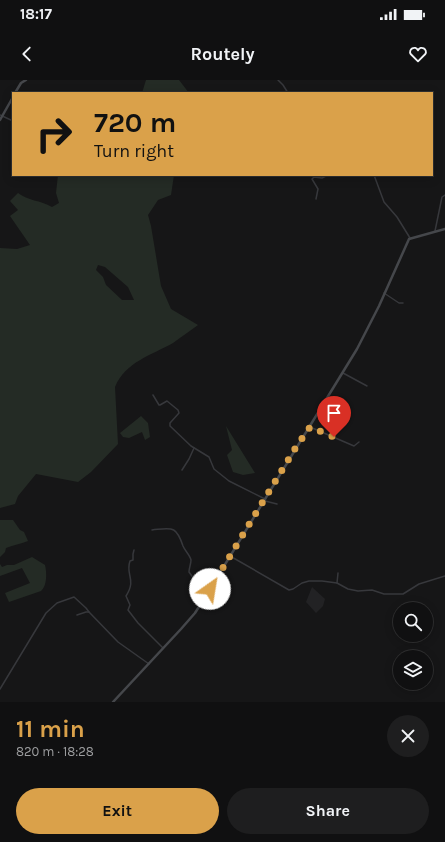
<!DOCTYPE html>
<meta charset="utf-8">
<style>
:root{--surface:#101011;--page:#1e1e1f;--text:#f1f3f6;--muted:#9c9d9f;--line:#303031;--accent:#daa14a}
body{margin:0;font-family:Karla,sans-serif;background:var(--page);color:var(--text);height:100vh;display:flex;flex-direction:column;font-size:15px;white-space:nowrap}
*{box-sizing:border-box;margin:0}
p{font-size:13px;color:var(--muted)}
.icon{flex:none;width:22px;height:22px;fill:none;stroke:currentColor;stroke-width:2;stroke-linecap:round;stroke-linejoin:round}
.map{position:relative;height:622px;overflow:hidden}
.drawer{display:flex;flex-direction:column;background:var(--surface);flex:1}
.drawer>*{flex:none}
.hud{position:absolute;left:12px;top:12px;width:421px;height:84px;border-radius:0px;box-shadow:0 2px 10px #0003,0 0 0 1px var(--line);background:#daa14a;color:#111;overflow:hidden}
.fabs{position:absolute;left:393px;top:522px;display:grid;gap:8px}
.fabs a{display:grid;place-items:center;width:40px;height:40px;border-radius:50%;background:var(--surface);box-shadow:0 2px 10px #0003,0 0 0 1px var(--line);font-size:20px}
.pin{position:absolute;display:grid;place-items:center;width:34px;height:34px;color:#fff;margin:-41px -17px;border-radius:50% 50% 50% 0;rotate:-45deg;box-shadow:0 0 4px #0007}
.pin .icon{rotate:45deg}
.me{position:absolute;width:44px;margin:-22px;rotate:32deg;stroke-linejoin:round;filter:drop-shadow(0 0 3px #0008)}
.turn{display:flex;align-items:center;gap:14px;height:84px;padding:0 16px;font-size:18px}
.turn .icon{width:52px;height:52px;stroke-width:2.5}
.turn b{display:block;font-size:28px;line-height:34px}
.round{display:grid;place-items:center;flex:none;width:42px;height:42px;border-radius:21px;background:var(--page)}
.headline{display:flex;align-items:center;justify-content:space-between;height:68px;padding:0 16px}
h1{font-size:24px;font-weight:700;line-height:30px;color:var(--accent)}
.primary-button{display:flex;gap:8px;margin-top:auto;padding:8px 16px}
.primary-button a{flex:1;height:46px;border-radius:24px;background:var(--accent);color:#111;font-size:16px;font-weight:700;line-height:46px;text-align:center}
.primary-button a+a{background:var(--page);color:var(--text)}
.status{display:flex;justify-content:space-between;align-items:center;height:28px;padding:0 20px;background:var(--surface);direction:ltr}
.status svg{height:11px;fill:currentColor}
header{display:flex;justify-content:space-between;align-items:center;height:52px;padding:0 16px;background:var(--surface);font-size:18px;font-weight:700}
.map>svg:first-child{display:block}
.built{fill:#222224}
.green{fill:#242b25;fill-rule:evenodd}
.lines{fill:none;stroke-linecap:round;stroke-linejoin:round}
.street{stroke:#37383c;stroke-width:1.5}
.secondary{stroke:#45474b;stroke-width:2.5}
.route{stroke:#daa14a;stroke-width:7;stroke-dasharray:0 12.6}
</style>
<div class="status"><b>18:17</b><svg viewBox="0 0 49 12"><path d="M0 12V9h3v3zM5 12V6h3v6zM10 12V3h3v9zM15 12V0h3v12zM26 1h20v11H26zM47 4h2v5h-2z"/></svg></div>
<header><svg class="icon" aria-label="back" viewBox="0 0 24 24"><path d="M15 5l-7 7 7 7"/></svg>Routely<svg class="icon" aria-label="heart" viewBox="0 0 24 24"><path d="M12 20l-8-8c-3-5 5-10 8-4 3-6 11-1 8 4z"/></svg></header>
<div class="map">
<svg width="445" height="622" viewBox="0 0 445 622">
<rect width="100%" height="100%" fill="#161617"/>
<polygon class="built" points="312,507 325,519 323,526 316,533 306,522"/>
<g class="green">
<polygon points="146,0 179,0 189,13 142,13"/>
<path d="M58 95H174L171 115 158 120 148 135 151 146 161 206 171 229 198 245C190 251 181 257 173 263 152 275 125 282 115 307L118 364 91 392 78 402 36 394 18 416 15 424 0 428V168L17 169 30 165 10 136 18 130 10 121 18 113C28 121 40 120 52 127L59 123 56 113ZM98 185 105 187 128 207 134 220H122L106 205 103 197 96 190Z"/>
<polygon points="141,336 148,343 150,357 145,360 142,352 129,358 123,357 120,353"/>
<polygon points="226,346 255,393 243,395 233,392 227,375 232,370"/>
<path d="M0 440H13L20 450 24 452 28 461C20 464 14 465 6 468L5 472 0 477Z"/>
<path d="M32 477 45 485C47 493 47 506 41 511L9 522 5 513 30 503 22 488 0 496V484L2 487 7 485H14Z"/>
</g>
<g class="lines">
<g class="street">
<polyline points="278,0 283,5 288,13"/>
<polyline points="0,35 13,41"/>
<polyline points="374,95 384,122 397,137 410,158"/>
<polyline points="316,119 318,109 312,99 314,97 322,98 328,95"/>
<polyline points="435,151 442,117 445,115"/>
<polyline points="384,213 399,223 403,223"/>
<polyline points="343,293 367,306"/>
<polyline points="153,315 159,325 160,325 167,321 178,330 179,333 170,343 170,346 191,366 209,377 214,389 229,401 265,419"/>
<polyline points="310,347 354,366 359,362"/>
<polyline points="182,390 189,379 194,368"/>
<polyline points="265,421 277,424"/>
<path d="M152 450C172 448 176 445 183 466 185 471 190 475 191 480 191 484 189 488 189 492L194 499 210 509"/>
<path d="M134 470 133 474V480L130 481C125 495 137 499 126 516L130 525 128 530 138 543 163 568"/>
<polyline points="230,476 289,510 293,509 302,503 309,501 322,501 337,503 348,509 358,511 372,510 384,514 403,514 419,504 445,496"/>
<polyline points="337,503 338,493"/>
<polyline points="77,535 86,532 89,532 118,562 149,584"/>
<polyline points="0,609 46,533 57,523 74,517 86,528 89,532"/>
</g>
<g class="secondary">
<polyline points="15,13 21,3 26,0"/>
<polyline points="0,40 13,17"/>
<polyline points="113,622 181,549 195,533 202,522 357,269 379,226 409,159 445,149"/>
</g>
</g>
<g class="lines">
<polyline class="route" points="210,509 296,367 310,347 334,357"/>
</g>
</svg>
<div class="fabs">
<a><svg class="icon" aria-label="search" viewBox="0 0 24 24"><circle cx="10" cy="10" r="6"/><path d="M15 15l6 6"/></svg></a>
<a><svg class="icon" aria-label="layers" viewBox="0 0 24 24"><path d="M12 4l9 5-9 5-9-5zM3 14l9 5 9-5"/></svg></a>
</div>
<div class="pin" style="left:334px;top:357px;background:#d93025"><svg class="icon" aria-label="arrive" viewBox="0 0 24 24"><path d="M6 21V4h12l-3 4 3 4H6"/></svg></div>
<svg class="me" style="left:210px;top:509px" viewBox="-20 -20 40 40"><circle r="19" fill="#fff"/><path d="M0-13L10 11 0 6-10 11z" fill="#daa14a"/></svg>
<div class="hud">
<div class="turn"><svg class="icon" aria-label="right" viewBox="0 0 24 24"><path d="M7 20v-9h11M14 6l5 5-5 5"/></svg><div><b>720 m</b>Turn right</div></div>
</div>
</div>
<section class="drawer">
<div class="headline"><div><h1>11 min</h1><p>820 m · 18:28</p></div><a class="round"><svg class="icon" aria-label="close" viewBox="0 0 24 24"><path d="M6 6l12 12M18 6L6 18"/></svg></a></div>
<div class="primary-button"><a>Exit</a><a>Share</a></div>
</section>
